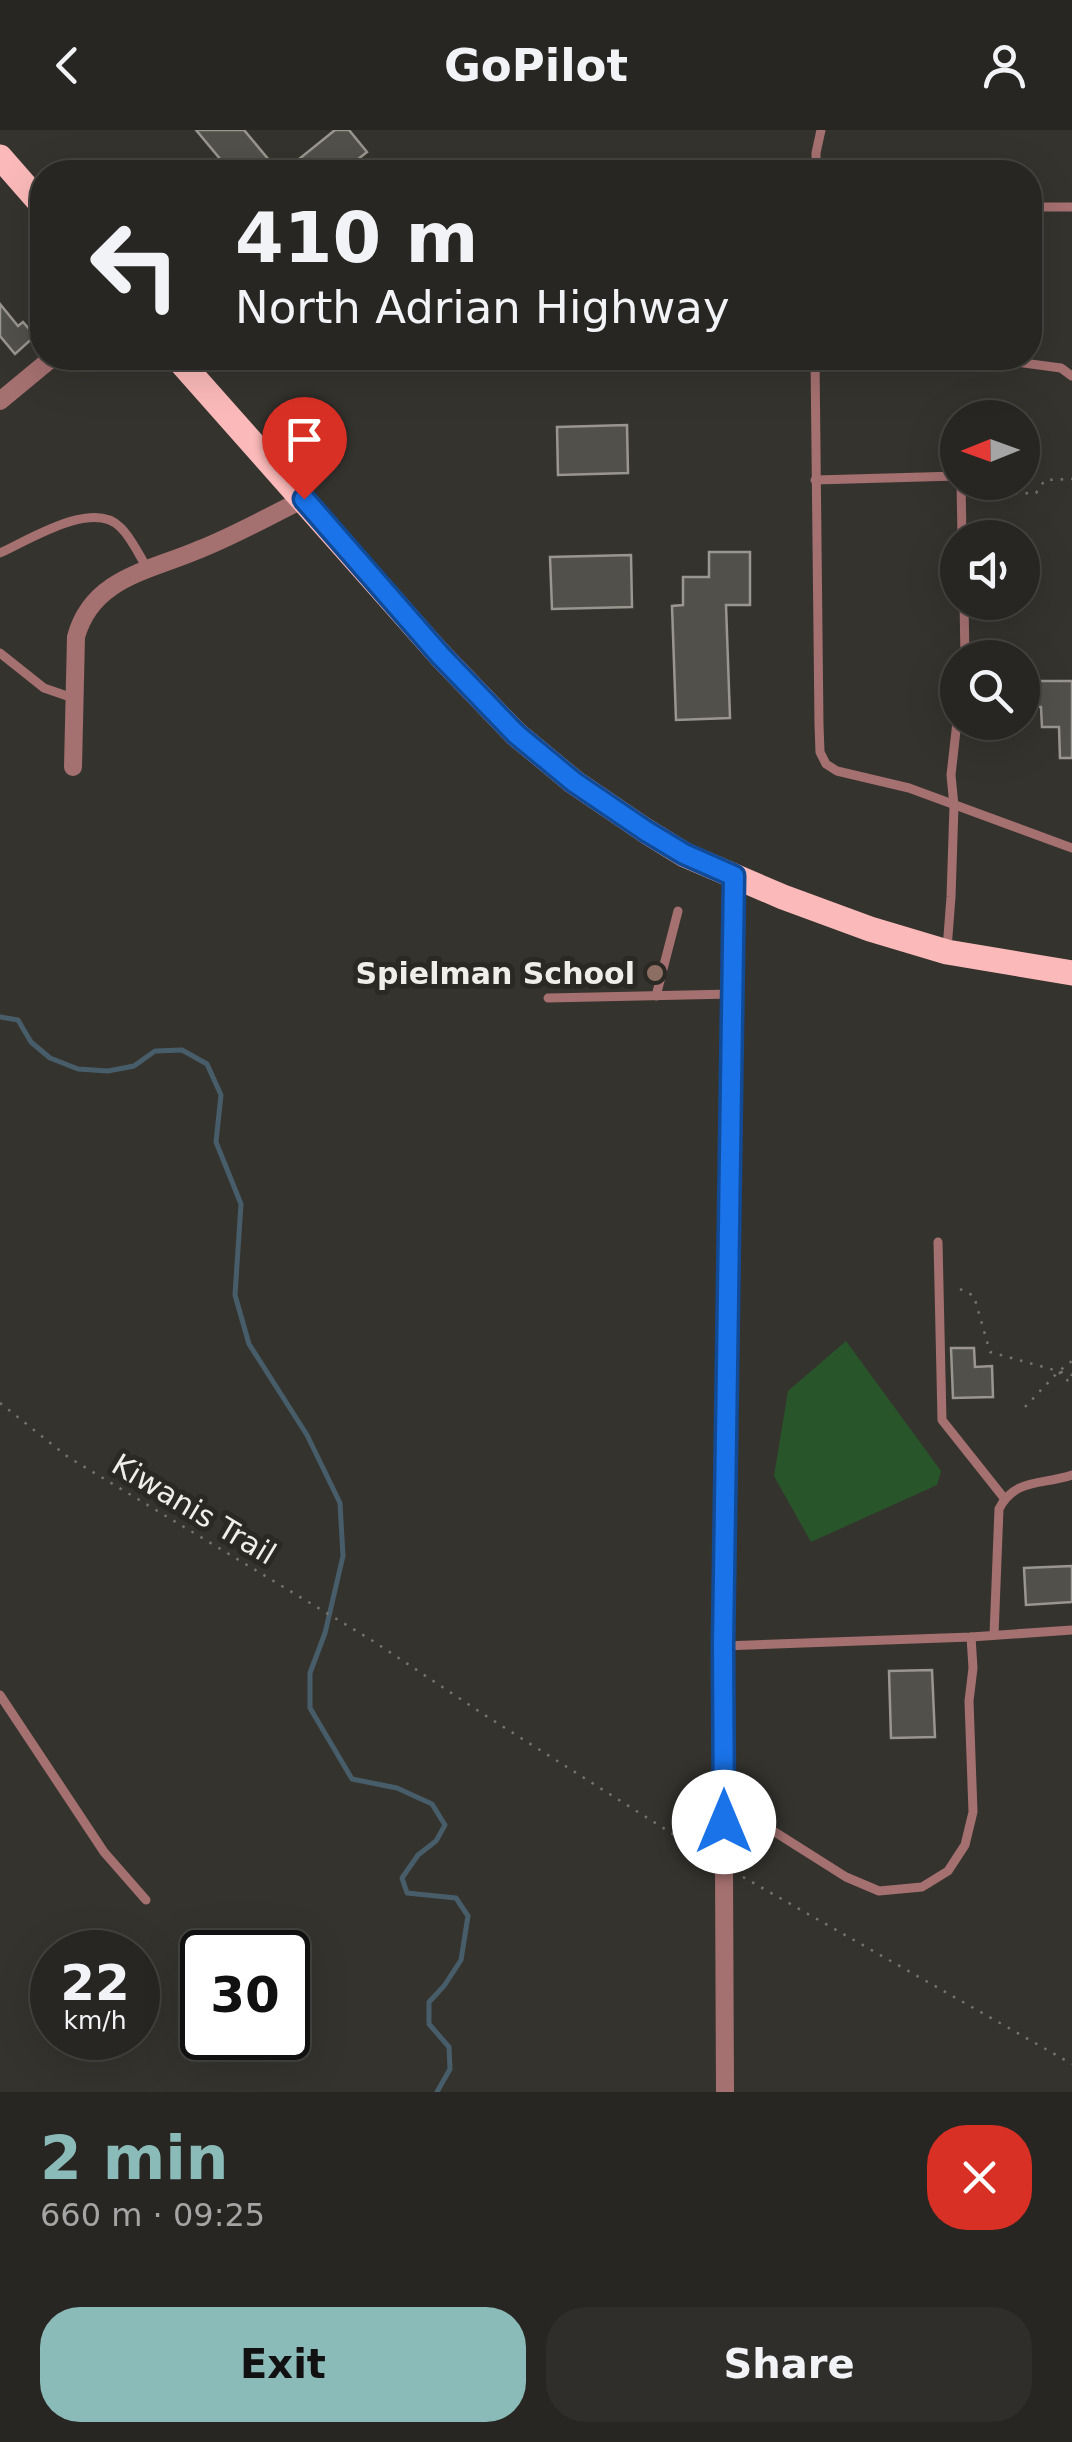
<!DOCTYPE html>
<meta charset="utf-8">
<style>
:root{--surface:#282622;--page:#302e2a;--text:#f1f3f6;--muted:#a5a5a5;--line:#444340;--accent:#8bbbb9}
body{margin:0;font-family:"DejaVu Sans",sans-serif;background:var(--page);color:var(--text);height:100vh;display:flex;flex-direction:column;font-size:38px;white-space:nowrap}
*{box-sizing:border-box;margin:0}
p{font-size:32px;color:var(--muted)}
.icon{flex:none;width:55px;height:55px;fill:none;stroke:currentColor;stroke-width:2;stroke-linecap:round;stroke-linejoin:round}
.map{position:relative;height:1962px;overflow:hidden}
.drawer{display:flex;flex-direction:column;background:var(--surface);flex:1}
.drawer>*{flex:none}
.guide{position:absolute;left:30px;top:30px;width:1012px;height:210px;border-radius:40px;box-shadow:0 10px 40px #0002,0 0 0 2px var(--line);background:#282622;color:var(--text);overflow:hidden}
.needle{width:65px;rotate:269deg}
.tools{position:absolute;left:940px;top:270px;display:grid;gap:20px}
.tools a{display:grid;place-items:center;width:100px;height:100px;border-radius:50%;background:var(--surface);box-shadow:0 10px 40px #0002,0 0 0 2px var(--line);font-size:50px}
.speed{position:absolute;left:30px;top:1800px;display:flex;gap:20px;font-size:50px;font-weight:700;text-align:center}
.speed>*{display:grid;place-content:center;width:130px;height:130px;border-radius:50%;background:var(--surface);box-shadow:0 10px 40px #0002,0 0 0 2px var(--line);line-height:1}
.speed small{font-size:25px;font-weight:400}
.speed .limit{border:5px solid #111;border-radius:15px;background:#fff;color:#111}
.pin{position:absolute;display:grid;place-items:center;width:85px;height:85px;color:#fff;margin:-102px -42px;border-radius:50% 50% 50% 0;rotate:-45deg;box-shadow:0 0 10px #0007}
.pin .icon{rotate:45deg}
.me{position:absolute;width:110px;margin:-55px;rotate:0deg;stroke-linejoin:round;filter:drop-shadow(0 0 8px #0008)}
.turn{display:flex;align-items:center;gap:35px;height:210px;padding:0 40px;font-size:45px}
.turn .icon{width:130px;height:130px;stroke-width:2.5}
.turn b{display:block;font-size:70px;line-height:85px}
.round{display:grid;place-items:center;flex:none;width:105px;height:105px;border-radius:40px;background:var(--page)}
.overview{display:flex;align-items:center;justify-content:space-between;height:170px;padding:0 40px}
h1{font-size:60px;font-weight:700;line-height:75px;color:var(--accent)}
.cta{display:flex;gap:20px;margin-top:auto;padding:20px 40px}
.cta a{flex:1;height:115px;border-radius:40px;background:var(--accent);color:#111;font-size:40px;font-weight:700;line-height:115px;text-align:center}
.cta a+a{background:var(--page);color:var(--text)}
header{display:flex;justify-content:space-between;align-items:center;height:130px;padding:0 40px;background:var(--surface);font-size:45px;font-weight:700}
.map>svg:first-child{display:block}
.green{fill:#29552b}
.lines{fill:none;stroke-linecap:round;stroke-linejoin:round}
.stream{stroke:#485d6a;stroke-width:5}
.building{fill:#52504a;stroke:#99968f;stroke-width:2.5}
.path{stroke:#767470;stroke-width:2.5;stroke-dasharray:2.5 8;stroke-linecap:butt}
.service{stroke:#a57070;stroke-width:9}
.minor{stroke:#a57070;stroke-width:18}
.primary{stroke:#fbbab9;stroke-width:25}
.route-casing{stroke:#114b97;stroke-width:25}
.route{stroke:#1a73e8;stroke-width:18}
.education-dot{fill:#8d6e63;stroke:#2b2924;stroke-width:4}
.labels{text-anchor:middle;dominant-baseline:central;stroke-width:10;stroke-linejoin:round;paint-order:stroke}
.poi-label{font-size:30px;font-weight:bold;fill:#f0eeeb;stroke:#2b2924;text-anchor:end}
.street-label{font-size:30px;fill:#f0eeeb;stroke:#2b2924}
</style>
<header><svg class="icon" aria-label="back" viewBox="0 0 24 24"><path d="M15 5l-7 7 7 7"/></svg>GoPilot<svg class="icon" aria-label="person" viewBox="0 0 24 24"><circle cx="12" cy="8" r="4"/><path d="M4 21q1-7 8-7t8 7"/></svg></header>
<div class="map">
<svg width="1072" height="1962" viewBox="0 0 1072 1962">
<rect width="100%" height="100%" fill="#35332e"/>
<polygon class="green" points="846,1211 941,1341 937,1355 811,1412 774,1346 788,1261"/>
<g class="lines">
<polyline class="stream" points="0,887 18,890 31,912 50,928 78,939 108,941 134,936 155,921 182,920 207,934 221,965 216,1012 241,1074 235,1165 249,1214 307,1305 340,1373 343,1426 325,1503 310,1543 310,1578 352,1649 397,1658 432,1674 445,1695 436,1711 418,1725 402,1748 407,1763 456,1768 468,1786 461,1830 444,1856 429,1872 429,1894 449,1917 450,1939 437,1962"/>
</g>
<g class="building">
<polygon points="196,0 244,0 279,42 231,42"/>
<polygon points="335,0 349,0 367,22 342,42 283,42"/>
<polygon points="0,174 18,196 23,192 35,206 15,224 0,206"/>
<polygon points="627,295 628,343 558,345 557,297"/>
<polygon points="709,422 750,422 750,475 726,475 730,588 676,590 672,476 683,475 683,447 709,447"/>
<polygon points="631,425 632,477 552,479 550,427"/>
<polygon points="1034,551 1072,551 1072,628 1060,628 1059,597 1042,597 1041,577 1036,576"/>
<polygon points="951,1218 974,1218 975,1237 992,1236 993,1267 953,1268"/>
<polygon points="1072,1436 1072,1472 1026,1475 1024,1438"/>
<polygon points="932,1540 935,1607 891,1608 889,1541"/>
</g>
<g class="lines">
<g class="path">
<polyline points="973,364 1036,363 1045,350 1072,349"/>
<polyline points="1022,559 1031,559"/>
<polyline points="960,1159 974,1166 990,1222 1072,1245"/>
<polyline points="1059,1242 1072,1255"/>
<polyline points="0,1273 68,1327 373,1511 483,1584 706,1725"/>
<polyline points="1025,1277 1059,1241 1072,1231"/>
<polyline points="743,1747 1072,1934"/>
</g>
<g class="service">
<polyline points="816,42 816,23 821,0"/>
<polyline points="1030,77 1072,77"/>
<polyline points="815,228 819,595 820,622 826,634 837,641 909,658 1072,718"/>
<polyline points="1001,228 1008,231 1061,238 1072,246"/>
<polyline points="815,350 958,346"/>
<polyline points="961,352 962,408"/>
<path d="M0 423C29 410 93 369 120 397 131 407 139 425 147 438"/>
<polyline points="964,472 965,528"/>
<polyline points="0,523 44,558 73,568"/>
<polyline points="947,819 951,767 954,676 951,645 958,583"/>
<polyline points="656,866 678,781"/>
<polyline points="548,868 732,864"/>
<polyline points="938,1112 942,1290 1004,1368"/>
<path d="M994 1505 999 1379C1014 1348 1043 1355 1072 1345"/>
<polyline points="723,1516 971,1507 1072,1500"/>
<polyline points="0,1565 104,1722 146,1770"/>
<polyline points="726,1671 846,1747 879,1761 922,1757 948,1741 965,1715 973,1682 969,1571 973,1538 971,1507"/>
</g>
<g class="minor">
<polyline points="0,271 52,228"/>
<path d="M73 637 76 507C92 448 149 441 198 420 234 406 269 386 304 369"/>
<polyline points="725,1962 723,1516 734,745"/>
</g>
<g class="primary">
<polyline points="0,27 42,75"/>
<polyline points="177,228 440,525 516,604 574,652 646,701 685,725 783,767 870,799 947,822 1072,843"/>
</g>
</g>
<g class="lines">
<defs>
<polyline id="route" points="304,369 440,525 516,604 574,652 646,701 684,724 734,746 723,1516 724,1692"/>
</defs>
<use href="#route" class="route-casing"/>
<use href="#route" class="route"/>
</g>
<circle class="education-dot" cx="655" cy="843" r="10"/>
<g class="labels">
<g class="poi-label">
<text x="635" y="843">Spielman School</text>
</g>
<g class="street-label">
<text transform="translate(194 1379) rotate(31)">Kiwanis Trail</text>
</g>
</g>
</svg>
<div class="tools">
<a><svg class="needle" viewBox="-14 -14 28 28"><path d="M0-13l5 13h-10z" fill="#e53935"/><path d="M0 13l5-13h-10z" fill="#a5a5a5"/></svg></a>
<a><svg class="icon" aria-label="sound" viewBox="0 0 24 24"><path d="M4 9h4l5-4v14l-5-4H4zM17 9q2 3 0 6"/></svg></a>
<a><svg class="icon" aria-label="search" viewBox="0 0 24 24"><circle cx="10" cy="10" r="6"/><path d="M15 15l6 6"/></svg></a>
</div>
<div class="speed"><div>22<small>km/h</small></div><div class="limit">30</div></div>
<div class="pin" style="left:304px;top:369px;background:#d93025"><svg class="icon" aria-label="arrive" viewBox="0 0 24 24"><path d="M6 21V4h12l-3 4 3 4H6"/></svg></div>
<svg class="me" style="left:724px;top:1692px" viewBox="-20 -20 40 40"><circle r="19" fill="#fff"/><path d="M0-13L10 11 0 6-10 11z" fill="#1a73e8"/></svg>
<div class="guide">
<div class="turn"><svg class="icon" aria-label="left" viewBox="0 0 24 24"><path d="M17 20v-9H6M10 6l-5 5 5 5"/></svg><div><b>410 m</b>North Adrian Highway</div></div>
</div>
</div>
<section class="drawer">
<div class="overview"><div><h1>2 min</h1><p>660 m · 09:25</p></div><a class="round" style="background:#d93025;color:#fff"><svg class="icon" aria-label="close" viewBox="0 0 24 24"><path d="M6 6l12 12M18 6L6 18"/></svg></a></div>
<div class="cta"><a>Exit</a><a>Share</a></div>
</section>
